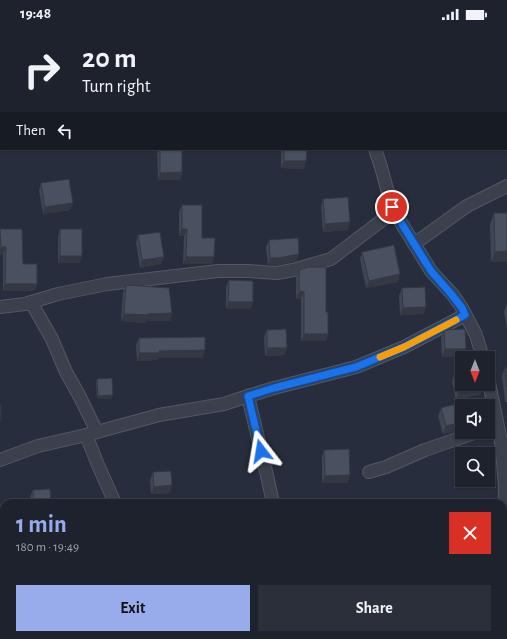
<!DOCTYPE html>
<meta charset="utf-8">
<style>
:root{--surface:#1d222d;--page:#2a2f39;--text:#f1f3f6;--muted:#a0a4aa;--line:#3b3f49;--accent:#98acec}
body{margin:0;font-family:"Alegreya Sans",sans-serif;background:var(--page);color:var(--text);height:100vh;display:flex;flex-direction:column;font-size:15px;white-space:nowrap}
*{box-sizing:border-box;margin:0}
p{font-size:13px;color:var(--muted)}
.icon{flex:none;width:22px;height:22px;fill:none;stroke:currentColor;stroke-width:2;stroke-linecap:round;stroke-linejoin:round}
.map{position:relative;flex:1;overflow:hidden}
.side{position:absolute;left:0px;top:471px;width:507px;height:140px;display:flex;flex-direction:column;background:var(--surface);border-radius:12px 12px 0 0;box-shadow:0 1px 3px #0004,0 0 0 1px var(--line)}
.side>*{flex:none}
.hud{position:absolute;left:0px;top:0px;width:507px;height:122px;box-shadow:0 1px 3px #0004,0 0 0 1px var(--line);background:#1d222d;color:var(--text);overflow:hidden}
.needle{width:26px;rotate:180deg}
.fabs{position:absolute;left:455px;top:323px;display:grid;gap:8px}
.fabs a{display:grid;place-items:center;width:40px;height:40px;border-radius:0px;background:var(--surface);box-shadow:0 1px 3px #0004,0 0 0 1px var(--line);font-size:20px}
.pin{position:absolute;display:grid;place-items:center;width:34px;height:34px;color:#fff;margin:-17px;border:2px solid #fff;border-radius:50%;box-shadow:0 1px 4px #0007}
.me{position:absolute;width:44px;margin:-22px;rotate:346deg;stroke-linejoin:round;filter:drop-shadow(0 0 3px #0008)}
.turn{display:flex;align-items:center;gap:14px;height:84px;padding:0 16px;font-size:18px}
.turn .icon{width:52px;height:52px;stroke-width:2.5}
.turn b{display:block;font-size:28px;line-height:34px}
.then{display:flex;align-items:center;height:38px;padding:0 16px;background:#0003;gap:8px;font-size:15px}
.round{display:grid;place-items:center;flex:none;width:42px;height:42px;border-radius:0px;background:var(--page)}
.overview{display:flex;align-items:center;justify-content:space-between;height:68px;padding:0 16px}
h1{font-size:24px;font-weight:600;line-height:30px;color:var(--accent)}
.action{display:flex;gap:8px;margin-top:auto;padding:8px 16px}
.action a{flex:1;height:46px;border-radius:0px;background:var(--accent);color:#111;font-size:16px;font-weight:600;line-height:46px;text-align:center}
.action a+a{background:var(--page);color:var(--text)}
.status{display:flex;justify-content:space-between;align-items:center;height:28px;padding:0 20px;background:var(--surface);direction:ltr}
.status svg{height:11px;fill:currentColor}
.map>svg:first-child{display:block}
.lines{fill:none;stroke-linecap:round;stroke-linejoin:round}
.minor-casing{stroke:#535864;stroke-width:14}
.minor{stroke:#3b404c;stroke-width:12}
.wall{fill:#3f4553}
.shaded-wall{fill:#333843}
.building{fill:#495060;stroke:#333843}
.route-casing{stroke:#114b97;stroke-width:10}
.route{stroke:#1a73e8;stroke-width:7}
.slow{stroke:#f59e0b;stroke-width:7}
</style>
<div class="status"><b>19:48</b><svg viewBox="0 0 49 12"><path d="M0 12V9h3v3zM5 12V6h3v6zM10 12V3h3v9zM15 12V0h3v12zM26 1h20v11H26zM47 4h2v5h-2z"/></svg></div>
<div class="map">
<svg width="507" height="611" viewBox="0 0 507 611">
<rect width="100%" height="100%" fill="#272d3c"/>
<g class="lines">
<defs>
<g id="minor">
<polyline points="330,0 330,1"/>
<polyline points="375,121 381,139 392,179 400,193 431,243 453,267 462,280 476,307 483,330"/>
<polyline points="414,216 467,178 507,158"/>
<polyline points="31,274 52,311 66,344 80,369 97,404"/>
<polyline points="0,279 25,276 58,266 107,256 218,243 248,243 277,245 293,242 331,231 394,183"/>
<polyline points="488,350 501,413 505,457 504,524 507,549"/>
<polyline points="86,407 98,437 115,475"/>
<polyline points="0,432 38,418 86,407 159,387 224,376 248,368"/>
<polyline points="369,444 386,439 425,422 477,404"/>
<polyline points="273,475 268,452 248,368 274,360 356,339 404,319 465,287"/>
<polyline points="0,556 4,556"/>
<polyline points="185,607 187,611"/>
</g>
</defs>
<use href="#minor" class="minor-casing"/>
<use href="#minor" class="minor"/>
</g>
<g class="wall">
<polygon points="157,121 182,121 182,144 180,152 158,152"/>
<polygon points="281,121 307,121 304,141 281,140"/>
<polygon points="41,155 73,175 70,182 43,186 39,162"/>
<polygon points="323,171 348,202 323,204 321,178"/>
<polygon points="182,177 202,210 212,236 183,236 184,208 179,208 179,184"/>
<polygon points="494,185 507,234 491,234 490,196"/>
<polygon points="60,201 82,228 79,235 58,235 58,208"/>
<polygon points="0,202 37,256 34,263 3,263 3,226 0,227"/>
<polygon points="138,207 164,229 161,236 140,240 136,215"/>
<polygon points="269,212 299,226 296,233 277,237 268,237 266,219"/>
<polygon points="362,224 398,254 366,260 360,231"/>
<polygon points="299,242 326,284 328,306 326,313 301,313 301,271 296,271 296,249"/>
<polygon points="229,252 253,274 250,281 226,281 226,259"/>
<polygon points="126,257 172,285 170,293 146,293 145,295 121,293 123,264"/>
<polygon points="402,260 424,286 400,287 399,268"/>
<polygon points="507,276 507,300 504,284"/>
<polygon points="267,302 287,320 284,327 265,328 264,309"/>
<polygon points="444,302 466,321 463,328 442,329 441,310"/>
<polygon points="139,310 203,330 158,330 157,332 137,333 136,317"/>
<polygon points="505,340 507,340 507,374 505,374 502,347"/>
<polygon points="454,347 481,366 456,372 452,354"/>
<polygon points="97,351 111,371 97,371 96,355"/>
<polygon points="462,378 462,401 443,406 438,388 441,380"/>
<polygon points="324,422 350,447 347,455 322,455 322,429"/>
<polygon points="153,444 172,457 170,465 151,466 150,452"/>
<polygon points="33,462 51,475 30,475 30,469"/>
<polygon points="284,607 322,607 320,611 284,611"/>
</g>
<g class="shaded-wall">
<polygon points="205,0 239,0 238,1 204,1"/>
<polygon points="240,0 265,0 264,1 240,1"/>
<rect x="0" y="5" width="1" height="7"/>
<rect x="506" y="73" width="1" height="7"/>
<polygon points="284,133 306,133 304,141 281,140"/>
<polygon points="182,144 180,152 158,152 160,145"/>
<polygon points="73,175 70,182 43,186 45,179"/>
<polygon points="350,194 348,202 323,204 325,196"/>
<polygon points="182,201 187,201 184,208 179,208"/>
<polygon points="1,219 6,219 3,226 0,227 0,221"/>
<polygon points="507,223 507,234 491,234 495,224"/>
<polygon points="299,226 296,233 277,237 268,237 270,230"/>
<polygon points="60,228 82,228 79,235 58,235"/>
<polygon points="164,229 161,236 140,240 142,232"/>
<polygon points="186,229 214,229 212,236 183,236"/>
<polygon points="400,246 398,254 366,260 369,253"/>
<polygon points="5,256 37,256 34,263 3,263"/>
<polygon points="299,263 304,264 301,271 296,271"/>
<polygon points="228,274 253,274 250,281 226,281"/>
<polygon points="426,279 424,286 400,287 403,280"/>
<polygon points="172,285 170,293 146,293 145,295 121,293 124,286"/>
<polygon points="304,306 328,306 326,313 301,313"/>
<polygon points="267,320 287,320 284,327 265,328"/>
<polygon points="445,321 466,321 463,328 442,329"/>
<polygon points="205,322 203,330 158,330 157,332 137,333 139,325 159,323"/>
<polygon points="483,359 481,366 456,372 458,365"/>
<polygon points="113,367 111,371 97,371 98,368"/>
<polygon points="462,394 462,401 443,406 446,398"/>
<polygon points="350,447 347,455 322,455 325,448"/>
<polygon points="172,457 170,465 151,466 154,459"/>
<rect x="0" y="501" width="4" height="8"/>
<polygon points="260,607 277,607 276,609 259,610"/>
<polygon points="322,607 320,611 302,611 303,609"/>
</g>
<g class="building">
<polygon points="0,0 25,0 25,1 1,1 1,5 0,5"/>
<rect x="118" y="0" width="37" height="1"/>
<rect x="354" y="0" width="31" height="1"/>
<rect x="506" y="22" width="1" height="51"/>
<polygon points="160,121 182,121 182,144 160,145"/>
<polygon points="284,121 307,121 306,133 284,133"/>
<polygon points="69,151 73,175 45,179 41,155"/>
<polygon points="348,169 350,194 325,196 323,171"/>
<polygon points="182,177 202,177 202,210 215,210 214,229 186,229 187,201 182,201"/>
<polygon points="494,185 507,185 507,223 495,224"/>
<polygon points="0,201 22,201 23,236 37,236 37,256 5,256 6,219 1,219"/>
<rect x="60" y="201" width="22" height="27"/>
<polygon points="160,204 164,229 142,232 138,207"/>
<polygon points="298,210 299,226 279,230 270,230 269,212"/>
<polygon points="394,217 400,246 369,253 362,224"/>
<polygon points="309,239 326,239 326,284 328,284 328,306 304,306 304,264 299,263 299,242"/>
<polygon points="229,252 253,253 253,274 228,274"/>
<polygon points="126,257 169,260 172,285 148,286 148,287 124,286"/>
<polygon points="425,259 426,279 403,280 402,260"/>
<polygon points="286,301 287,320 267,320 267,302"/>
<polygon points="465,301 466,321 445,321 444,302"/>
<polygon points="205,309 205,322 159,323 160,325 139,325 139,310"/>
<polygon points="505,340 507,340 507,359"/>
<polygon points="462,345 462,356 483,356 483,359 458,365 454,347"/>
<polygon points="112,350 113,367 98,368 97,351"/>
<polygon points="464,374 465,378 462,378 462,394 446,398 441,380"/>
<rect x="0" y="377" width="1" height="16"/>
<polygon points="349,421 350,447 325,448 324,422"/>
<polygon points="171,443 172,457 154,459 153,444"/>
<polygon points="50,461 51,475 34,475 33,462"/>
<rect x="0" y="479" width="4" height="22"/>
<polygon points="286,607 322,607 303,609 303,611 286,611"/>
</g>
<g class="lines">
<defs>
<polyline id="route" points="261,423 248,368 274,360 356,339 404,319 465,287 462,280 452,267 431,243 400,193 392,179"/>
</defs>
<use href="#route" class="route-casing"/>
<use href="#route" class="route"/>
<polyline class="slow" points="380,329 404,319 456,292"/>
</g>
</svg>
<div class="fabs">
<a><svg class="needle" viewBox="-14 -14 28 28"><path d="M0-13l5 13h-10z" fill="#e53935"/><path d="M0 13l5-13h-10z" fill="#a0a4aa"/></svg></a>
<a><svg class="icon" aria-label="sound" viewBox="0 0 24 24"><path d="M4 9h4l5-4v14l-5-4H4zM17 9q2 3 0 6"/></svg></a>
<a><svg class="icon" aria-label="search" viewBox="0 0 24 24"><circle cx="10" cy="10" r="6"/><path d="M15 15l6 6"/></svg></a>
</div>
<div class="pin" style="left:392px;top:179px;background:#d93025"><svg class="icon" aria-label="arrive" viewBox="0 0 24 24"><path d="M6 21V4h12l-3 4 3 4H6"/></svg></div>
<svg class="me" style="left:261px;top:423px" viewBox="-20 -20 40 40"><path d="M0-17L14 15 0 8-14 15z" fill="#1a73e8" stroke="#fff" stroke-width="4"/></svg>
<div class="hud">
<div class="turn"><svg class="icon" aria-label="right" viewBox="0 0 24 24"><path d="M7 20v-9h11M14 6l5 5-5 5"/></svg><div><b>20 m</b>Turn right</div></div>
<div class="then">Then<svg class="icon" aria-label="left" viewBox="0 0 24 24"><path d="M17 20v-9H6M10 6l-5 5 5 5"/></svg></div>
</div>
<section class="side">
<div class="overview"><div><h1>1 min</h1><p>180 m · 19:49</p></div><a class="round" style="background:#d93025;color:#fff"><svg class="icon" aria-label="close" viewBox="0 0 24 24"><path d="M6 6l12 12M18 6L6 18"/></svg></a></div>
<div class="action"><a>Exit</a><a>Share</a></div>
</section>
</div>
